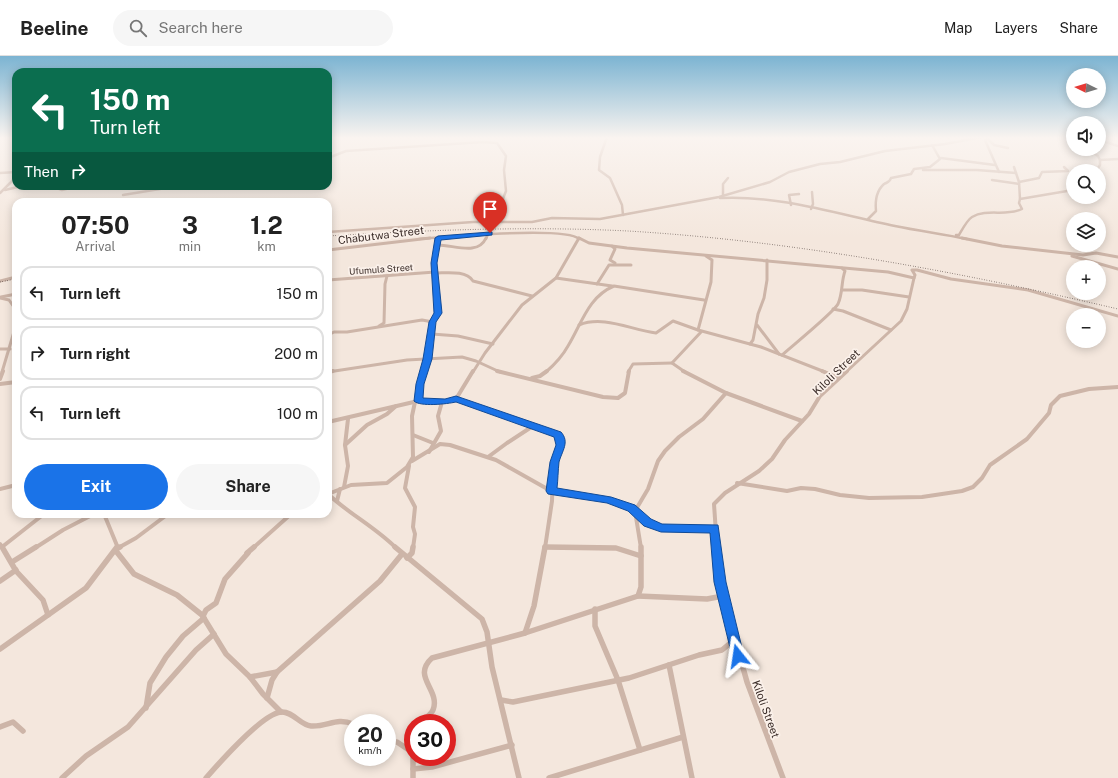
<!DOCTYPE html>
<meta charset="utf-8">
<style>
:root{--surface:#fff;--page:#f6f6f6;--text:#222;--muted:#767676;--line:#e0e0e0;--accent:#1a73e8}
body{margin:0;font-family:"Public Sans",sans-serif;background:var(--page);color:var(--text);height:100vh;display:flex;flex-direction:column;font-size:15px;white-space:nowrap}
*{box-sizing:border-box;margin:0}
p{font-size:13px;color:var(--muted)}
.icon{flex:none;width:22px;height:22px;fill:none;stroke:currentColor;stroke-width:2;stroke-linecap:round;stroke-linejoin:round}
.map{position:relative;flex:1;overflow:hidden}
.details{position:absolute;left:12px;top:142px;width:320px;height:320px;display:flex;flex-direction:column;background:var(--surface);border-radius:12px;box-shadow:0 2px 10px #0003}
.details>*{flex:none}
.hud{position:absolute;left:12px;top:12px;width:320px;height:122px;border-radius:12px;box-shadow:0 2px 10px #0003;background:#0b6e4f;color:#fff;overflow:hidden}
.needle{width:26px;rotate:275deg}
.controls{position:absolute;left:1066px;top:12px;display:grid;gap:8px}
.controls a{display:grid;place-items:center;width:40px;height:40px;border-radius:50%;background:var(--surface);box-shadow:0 2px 10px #0003;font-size:20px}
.speed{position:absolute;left:344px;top:658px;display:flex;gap:8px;font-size:20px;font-weight:700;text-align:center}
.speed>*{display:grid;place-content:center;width:52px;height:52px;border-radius:50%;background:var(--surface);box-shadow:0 2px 10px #0003;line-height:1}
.speed small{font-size:10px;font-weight:400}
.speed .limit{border:6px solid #d22;background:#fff;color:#111}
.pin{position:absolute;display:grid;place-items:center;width:34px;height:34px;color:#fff;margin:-41px -17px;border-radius:50% 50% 50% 0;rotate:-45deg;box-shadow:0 0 4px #0007}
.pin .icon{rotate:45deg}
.me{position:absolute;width:44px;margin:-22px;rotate:345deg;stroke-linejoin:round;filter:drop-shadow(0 0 3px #0008)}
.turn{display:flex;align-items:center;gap:14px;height:84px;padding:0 12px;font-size:18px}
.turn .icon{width:52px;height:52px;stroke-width:2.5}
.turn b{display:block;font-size:28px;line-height:34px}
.then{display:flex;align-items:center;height:38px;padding:0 12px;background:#0003;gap:8px;font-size:15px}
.eta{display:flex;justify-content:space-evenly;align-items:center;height:68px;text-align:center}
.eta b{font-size:24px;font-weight:700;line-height:28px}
.action{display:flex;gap:8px;margin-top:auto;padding:8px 12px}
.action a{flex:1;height:46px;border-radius:24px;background:var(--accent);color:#fff;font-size:16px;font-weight:700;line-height:46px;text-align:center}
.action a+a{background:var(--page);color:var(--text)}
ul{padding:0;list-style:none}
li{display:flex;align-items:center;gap:12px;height:54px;margin:0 8px 6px;padding:0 4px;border:2px solid var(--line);border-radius:12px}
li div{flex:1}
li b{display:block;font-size:15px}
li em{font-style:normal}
header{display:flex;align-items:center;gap:24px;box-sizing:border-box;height:56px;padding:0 20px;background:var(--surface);border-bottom:1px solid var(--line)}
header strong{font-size:19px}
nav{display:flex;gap:22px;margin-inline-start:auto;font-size:14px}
.search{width:280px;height:36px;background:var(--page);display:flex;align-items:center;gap:10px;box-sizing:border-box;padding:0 14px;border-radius:22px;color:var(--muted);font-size:15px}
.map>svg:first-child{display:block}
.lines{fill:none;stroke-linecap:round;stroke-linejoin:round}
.minor-far3{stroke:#cdb5a8;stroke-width:2.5}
.minor-far2{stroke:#cdb5a8;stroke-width:3}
.minor-far1{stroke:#cdb5a8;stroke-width:4}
.minor{stroke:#cdb5a8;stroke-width:5.5}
.rail{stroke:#3a2c28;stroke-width:1;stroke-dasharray:0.5 2;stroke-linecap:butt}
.route{fill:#1a73e8;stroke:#114b97}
.labels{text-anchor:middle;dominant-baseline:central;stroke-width:3.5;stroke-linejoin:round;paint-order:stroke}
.far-street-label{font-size:9px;fill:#3a2c28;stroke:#fbf1ea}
.street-label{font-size:11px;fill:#3a2c28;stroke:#fbf1ea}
</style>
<header>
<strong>Beeline</strong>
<div class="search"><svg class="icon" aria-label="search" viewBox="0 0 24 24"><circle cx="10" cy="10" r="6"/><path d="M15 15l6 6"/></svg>Search here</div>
<nav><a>Map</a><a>Layers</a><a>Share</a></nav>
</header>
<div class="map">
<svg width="1118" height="722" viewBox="0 0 1118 722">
<rect width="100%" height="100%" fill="#f4e7dd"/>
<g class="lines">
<g class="minor-far3">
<polyline points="607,81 600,101 599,114 610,122 622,149 623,159"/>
<polyline points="986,81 994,89 1008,92"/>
<polyline points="1104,81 1106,86 1118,90"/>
<polyline points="987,83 985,84 999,116"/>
<polyline points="1088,93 1098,100 1100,104"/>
<polyline points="328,102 346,95 483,86 497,87 506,100 504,114 506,135 494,166"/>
<polyline points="941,102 995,109"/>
<polyline points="1014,111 1019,126 1020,143"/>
<polyline points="923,114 977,114 1016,117"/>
<polyline points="1096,115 1100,109 1100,104 1118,103"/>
<polyline points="0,117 16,116"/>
<polyline points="992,124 1019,128"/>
<polyline points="1019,126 1039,122 1042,116 1068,115 1064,111"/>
<polyline points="52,130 62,134 78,130"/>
<polyline points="5,134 22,130"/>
<polyline points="0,137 16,121"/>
<polyline points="123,139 178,130"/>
<polyline points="723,139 723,128 728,122"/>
<path d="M720 142C780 139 837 158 895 170 919 175 943 178 967 183"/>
<polyline points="791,149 789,139 799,138"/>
<polyline points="811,153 813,148 812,136"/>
<path d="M868 163 876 155C875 145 876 135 884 128 888 126 890 126 891 122L911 118 914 113 930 111 940 103 932 89"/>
<polyline points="328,176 473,166 532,166 552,162 600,163 719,141 770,126 789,116 820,108 840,106 885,95 945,88 982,81"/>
<path d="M956 179H959C962 174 967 164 972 161 987 152 1006 161 1022 153L1019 147 1020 143 1073 134"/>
<polyline points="579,182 581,183"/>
<path d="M419 183C444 181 566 170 579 183"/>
<polyline points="486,183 488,178"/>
</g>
<g class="minor-far2">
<polyline points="579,182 589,187 627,192 888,216 914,222 907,253 901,265 846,316"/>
<polyline points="962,182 1002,190 1083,199 1096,197 1118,201"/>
<path d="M438 189C454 189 478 200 486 182"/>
<polyline points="612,190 615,193 610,204 615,207"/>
<polyline points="328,194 430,182"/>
<polyline points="706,200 712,204 711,226 698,274 761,291 825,316"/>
<polyline points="1072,200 1118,213"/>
<path d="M435 217C447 217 466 214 473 225L532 240"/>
<polyline points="556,222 612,230"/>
<polyline points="914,222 915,219 912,214 917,214 951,223 1028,234 1118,260"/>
<polyline points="328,224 435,216"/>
<polyline points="0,225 16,221"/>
<polyline points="597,228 609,209 631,209"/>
<polyline points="843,234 862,234 909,241"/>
<polyline points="1,241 16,238"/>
<polyline points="0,242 9,244 16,254"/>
<polyline points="833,253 843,255 891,274"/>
<path d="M433 266C445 248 435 226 434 207 434 198 439 191 438 182"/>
<path d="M579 269C604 259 631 274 656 277L673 265 698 274"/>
<polyline points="757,269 779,298"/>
<polyline points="379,270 384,267 385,228 387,220"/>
<polyline points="432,278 458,280 493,288"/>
<polyline points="328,279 334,276 347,276 422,264 433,266 432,283 424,316"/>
<polyline points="750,288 753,284 758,258 764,242 767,224 767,204"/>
<polyline points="0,293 10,293"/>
<path d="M782 299C792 290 833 257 838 248 843 237 841 226 845 215L842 212"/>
<polyline points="2,316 16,269"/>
<polyline points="328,316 407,304 462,301 476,305 500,316"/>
<polyline points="473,316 485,297 522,249 556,222 579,182"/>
<path d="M546 316C554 309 563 299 568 290 582 267 588 241 614 230L704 244"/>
<polyline points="628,316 633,308 672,307"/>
<polyline points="685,316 672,307 701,276"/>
</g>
<g class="minor-far1">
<polyline points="497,315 603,341 618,342 625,337 629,315"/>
<polyline points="683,315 726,337 802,365"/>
<polyline points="822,315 839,322"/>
<polyline points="328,316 333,315"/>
<polyline points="532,322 540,320 547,315"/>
<polyline points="0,323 3,315"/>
<polyline points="0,328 16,326"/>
<polyline points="456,343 550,376 560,382 560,389 553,416 552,445 545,492"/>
<polyline points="418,345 424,315"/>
<polyline points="328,366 418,345 442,346 456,343 473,315"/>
<polyline points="413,379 433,387"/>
<polyline points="345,389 367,369 387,358 396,350"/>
<polyline points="429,396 441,375 438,360 442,346"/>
<polyline points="488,401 507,387 533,370"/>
<polyline points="412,405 440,388 450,389 496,404 551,435 607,443 632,452 654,470 671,473 715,472"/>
<polyline points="409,410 405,432 415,451 413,471 415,478 413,492"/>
<polyline points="737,427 787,435 801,432 815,433 840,439 869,442 922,441 962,435 973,431 982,422 990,409 1027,383 1049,357 1051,349 1060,340 1089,333 1118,331"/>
<polyline points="344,431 348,410 345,389 348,363"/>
<polyline points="0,433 16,429"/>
<path d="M328 438C349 458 375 471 396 492"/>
<polyline points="328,438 351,429 387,427 407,411 413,401 412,360 415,346"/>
<polyline points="337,445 340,433"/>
<polyline points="104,458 118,492"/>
<polyline points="0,488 3,492"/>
<polyline points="2,491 44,458"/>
<polyline points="545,491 597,492"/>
<polyline points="35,492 63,474 94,458"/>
<polyline points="118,492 136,482 168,458"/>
<polyline points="253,492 291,458"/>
<polyline points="641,492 635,455 648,433 658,405 665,395 679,381 703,363 726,337"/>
<polyline points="717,492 714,448 725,437 759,415 772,403 785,384 809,358 820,340 847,315"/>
</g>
<g class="minor">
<polyline points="2,491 16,515 43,544 48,559"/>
<polyline points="395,491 482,563 487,576 492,611 519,722"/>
<polyline points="545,491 616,492 641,500"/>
<polyline points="717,491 723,540 747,626 783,722"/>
<polyline points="118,492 120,491"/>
<polyline points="116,495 134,518 177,539 202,559 226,598 250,621 263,638 281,656"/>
<polyline points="247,497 254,491"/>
<polyline points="407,502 412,497 413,491"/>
<polyline points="12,506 36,491"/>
<polyline points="0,525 16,514"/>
<polyline points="638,540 707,543 723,540"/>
<polyline points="595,553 595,570 618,624 640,694"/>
<polyline points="203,560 206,554 216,547 225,523 248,497"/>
<polyline points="525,577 534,550 545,491"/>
<polyline points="0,593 86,532 117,491"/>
<polyline points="669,609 692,722"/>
<polyline points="250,621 277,616"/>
<polyline points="267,642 272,624 277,616 380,525 402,498"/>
<polyline points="501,644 513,646 629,622 699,599 722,594 734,584"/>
<polyline points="146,652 150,627 166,601 183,580 204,562"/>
<path d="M420 667C424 663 431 659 433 654 441 634 411 621 432 602L525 577 638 540 641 531V491"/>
<polyline points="0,671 13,666 23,675"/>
<polyline points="387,686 397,686 412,696"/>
<polyline points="413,689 413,722"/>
<polyline points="413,713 432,711 512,689"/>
<polyline points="62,722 86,700 128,671 196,594 214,578"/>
<path d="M206 722C220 706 262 658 281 656 293 655 300 669 311 670 328 671 336 661 353 668"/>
<polyline points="549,722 683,681"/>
</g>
<g class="rail">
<path d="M328 180C428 174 528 170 628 175 794 185 956 215 1118 253"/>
<polyline points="0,226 16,223"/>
</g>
</g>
<linearGradient id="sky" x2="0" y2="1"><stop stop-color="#7cb4d2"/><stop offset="0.45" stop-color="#faf4f0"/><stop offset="1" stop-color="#faf4f0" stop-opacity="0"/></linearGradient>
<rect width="1118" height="182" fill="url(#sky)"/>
<path class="route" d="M490 176H492V179L441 184 437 207 442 257 436 266 432 303 424 328 423 342 445 343 456 340 561 376C570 386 562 395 559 406 558 415 558 424 557 432L611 441 635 449 651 463 662 468 718 469 726 526 744 600 743 604 738 606 734 604 732 600 714 526 710 477 661 476 644 470 628 455 607 447 548 438 546 435 550 406 556 389 554 381 456 346C447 348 420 351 414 345L416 328 423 303 429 266 434 257 431 207 435 182 438 180Z"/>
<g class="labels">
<g class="far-street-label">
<text transform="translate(381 213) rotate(-4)">Ufumula Street</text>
</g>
<g class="street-label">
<text transform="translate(381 179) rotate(-7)">Chabutwa Street</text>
<text transform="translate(836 316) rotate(-44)">Kiloli Street</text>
<text transform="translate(766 653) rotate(70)">Kiloli Street</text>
</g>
</g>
</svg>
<div class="controls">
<a><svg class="needle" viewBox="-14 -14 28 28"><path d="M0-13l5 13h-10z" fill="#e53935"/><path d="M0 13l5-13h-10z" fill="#767676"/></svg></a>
<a><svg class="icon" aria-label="sound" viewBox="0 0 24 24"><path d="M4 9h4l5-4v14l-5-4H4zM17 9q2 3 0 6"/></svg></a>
<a><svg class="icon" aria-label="search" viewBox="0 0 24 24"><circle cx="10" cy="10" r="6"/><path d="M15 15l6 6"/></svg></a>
<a><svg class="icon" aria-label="layers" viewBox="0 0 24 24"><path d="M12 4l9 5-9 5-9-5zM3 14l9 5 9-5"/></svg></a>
<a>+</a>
<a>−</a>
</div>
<div class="speed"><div>20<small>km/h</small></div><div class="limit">30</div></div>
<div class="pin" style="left:490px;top:177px;background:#d93025"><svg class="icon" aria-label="arrive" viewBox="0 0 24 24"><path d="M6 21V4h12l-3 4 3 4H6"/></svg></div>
<svg class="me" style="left:738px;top:600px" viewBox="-20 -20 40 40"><path d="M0-17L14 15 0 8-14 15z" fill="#1a73e8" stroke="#fff" stroke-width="4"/></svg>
<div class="hud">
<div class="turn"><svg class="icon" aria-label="left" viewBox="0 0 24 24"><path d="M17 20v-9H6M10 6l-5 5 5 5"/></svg><div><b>150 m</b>Turn left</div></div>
<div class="then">Then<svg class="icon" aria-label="right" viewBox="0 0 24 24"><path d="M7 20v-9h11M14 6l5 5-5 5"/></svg></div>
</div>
<section class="details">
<div class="eta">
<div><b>07:50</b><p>Arrival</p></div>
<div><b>3</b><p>min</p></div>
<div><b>1.2</b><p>km</p></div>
</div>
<ul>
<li><svg class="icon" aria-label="left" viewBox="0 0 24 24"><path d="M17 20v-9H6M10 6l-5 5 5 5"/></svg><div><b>Turn left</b></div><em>150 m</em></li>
<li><svg class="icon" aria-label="right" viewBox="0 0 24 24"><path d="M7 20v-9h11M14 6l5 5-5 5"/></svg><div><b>Turn right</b></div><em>200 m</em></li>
<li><svg class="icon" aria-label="left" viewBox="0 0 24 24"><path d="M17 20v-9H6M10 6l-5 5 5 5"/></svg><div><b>Turn left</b></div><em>100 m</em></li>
</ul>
<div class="action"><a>Exit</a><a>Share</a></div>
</section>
</div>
